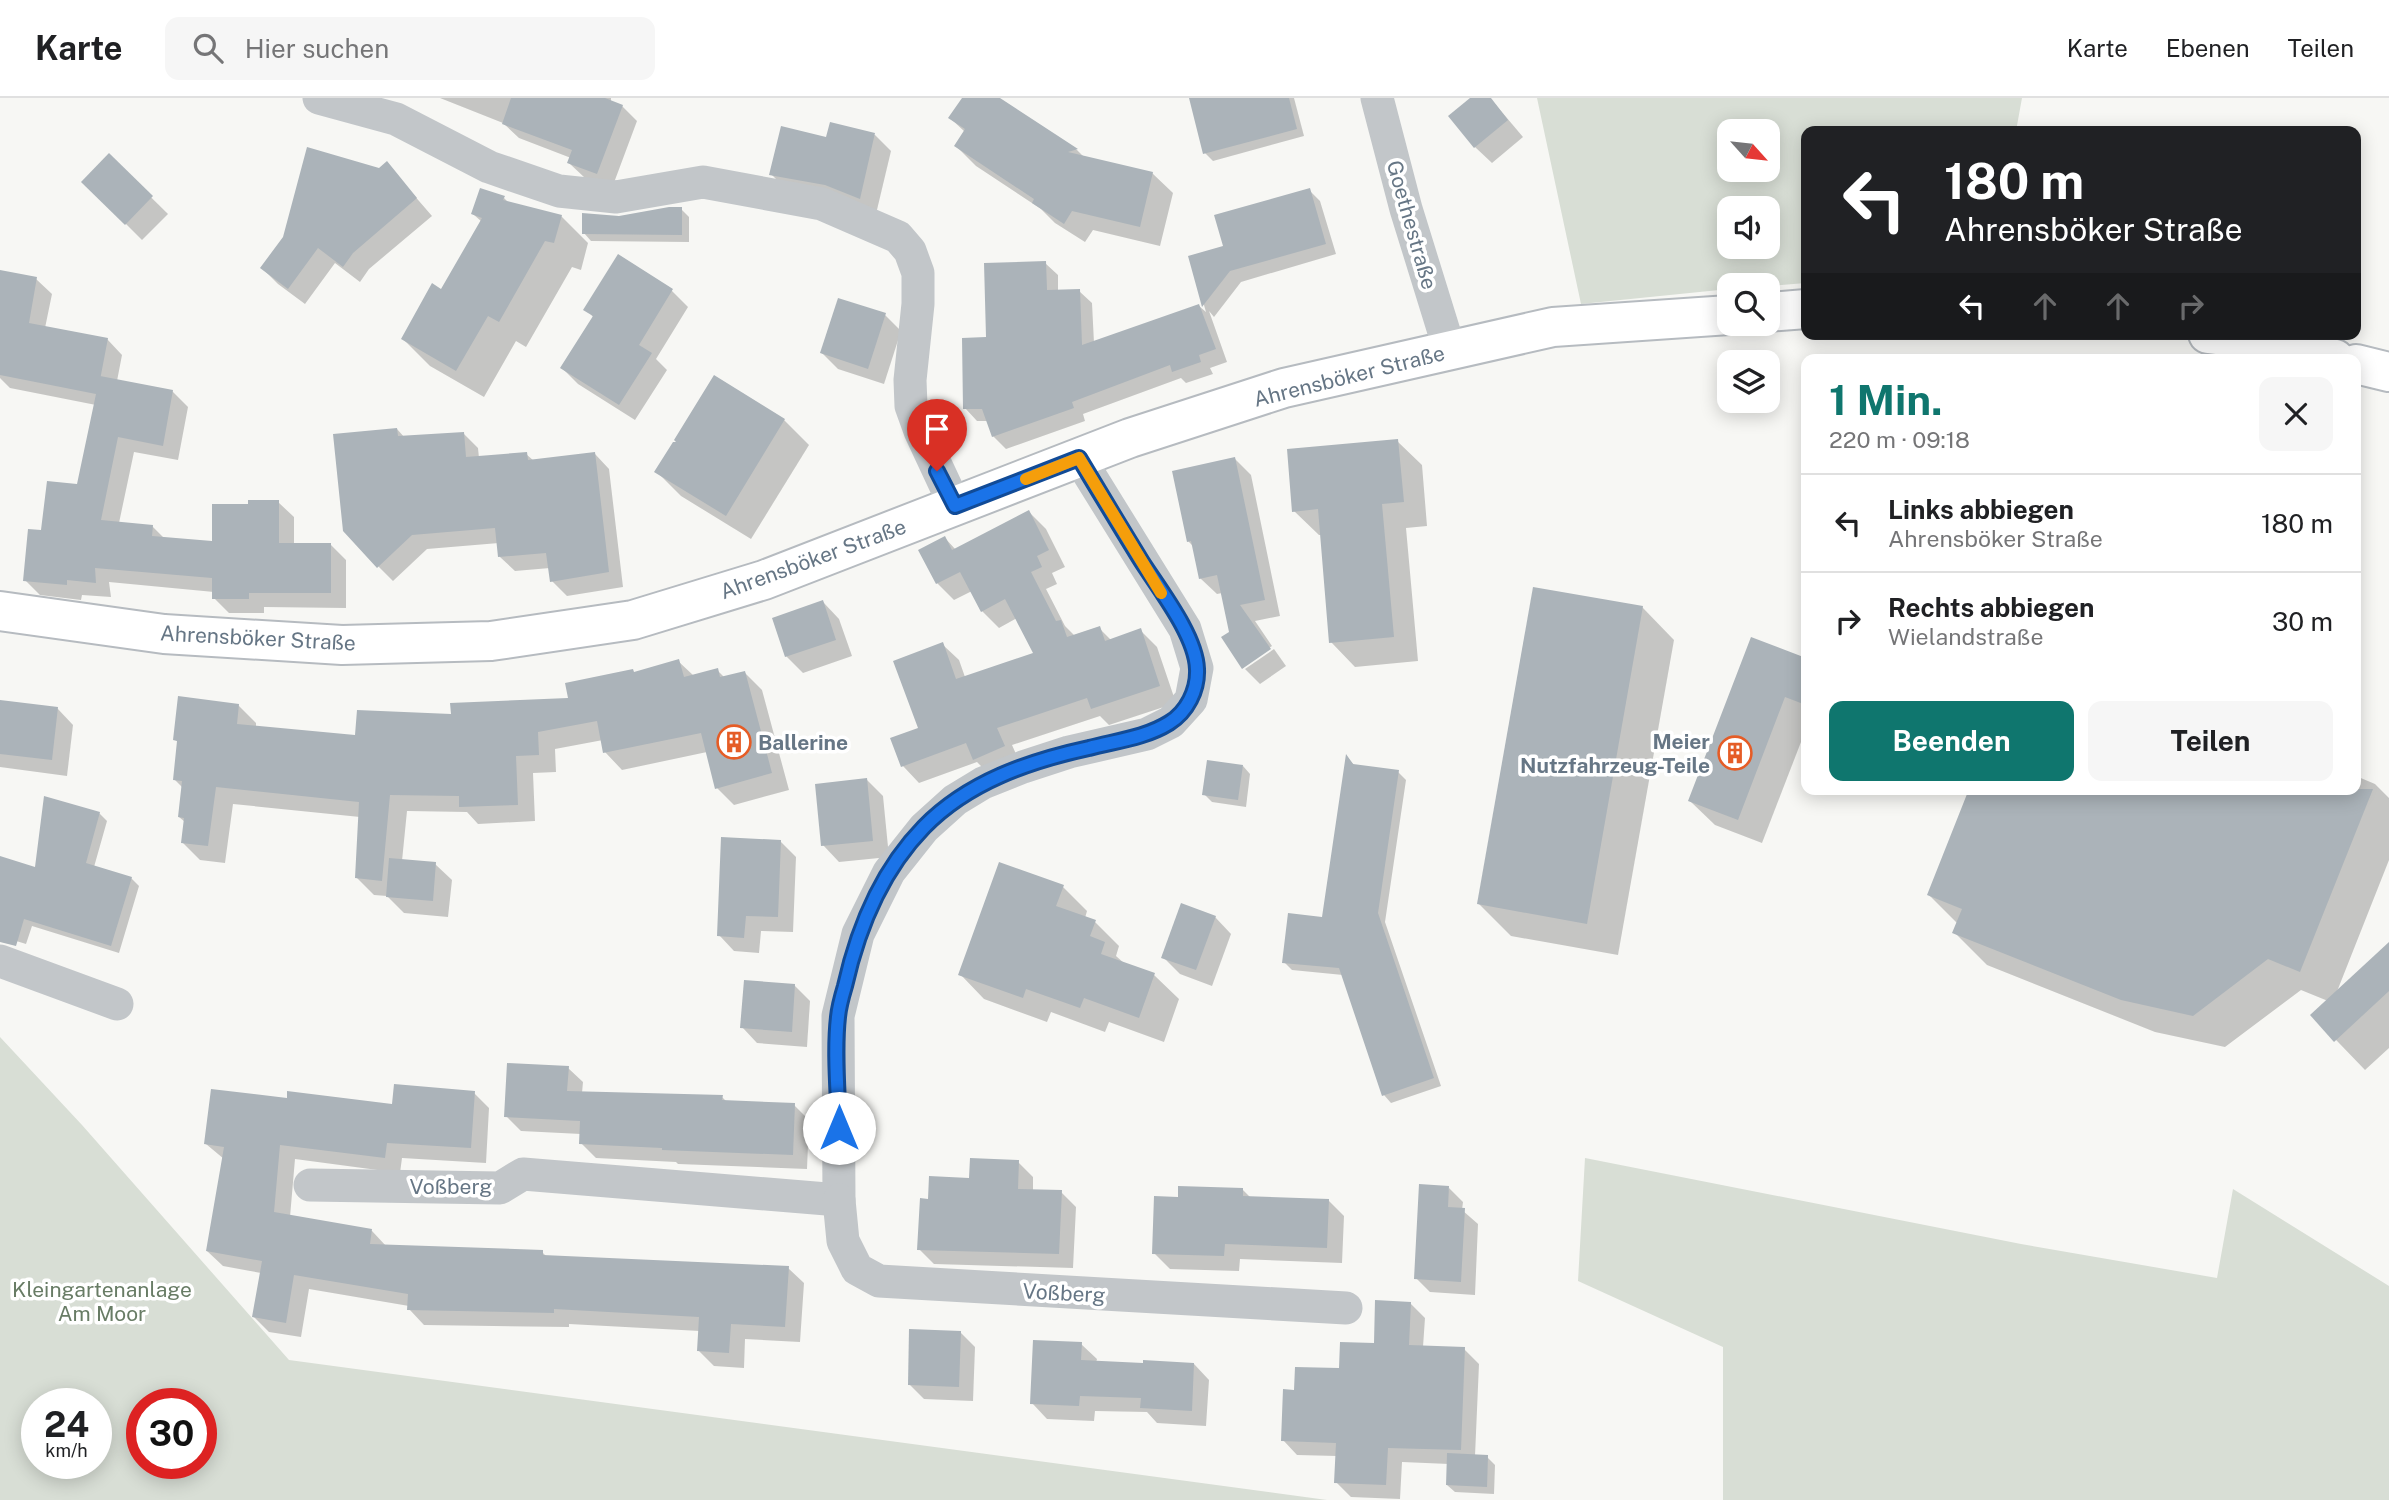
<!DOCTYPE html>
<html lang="de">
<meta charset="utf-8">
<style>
:root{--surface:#fff;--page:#f6f6f6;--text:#202124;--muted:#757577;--line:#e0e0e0;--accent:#0f766e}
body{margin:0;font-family:"Public Sans",sans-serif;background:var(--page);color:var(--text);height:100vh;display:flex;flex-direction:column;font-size:26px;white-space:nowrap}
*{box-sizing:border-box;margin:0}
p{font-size:23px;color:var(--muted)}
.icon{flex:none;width:38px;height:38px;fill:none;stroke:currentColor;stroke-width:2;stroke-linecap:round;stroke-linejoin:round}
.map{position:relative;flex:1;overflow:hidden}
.side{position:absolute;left:1801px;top:256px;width:560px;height:441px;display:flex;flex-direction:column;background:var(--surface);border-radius:14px;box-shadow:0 4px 18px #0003}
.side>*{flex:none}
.banner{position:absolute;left:1801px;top:28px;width:560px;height:214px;border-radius:14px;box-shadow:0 4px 18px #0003;background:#202124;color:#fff;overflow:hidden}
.needle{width:46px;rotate:117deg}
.buttons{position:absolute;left:1717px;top:21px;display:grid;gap:14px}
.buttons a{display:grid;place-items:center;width:63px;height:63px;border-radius:14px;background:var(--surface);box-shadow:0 4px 18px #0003;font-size:35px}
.speed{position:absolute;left:21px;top:1290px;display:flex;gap:14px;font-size:35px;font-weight:700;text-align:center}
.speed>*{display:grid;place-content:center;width:91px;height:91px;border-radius:50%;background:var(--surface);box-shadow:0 4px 18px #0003;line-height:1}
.speed small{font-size:18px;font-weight:400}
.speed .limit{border:10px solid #d22;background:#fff;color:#111}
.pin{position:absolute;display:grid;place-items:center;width:60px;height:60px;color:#fff;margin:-72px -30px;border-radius:50% 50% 50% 0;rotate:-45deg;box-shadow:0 0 7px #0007}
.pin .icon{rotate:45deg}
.me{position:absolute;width:77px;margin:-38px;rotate:0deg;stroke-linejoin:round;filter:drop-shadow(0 0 5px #0008)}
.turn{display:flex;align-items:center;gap:24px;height:147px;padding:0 28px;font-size:32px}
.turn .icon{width:91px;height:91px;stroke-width:2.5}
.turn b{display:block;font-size:49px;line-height:60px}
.lanes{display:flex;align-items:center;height:66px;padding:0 28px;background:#0003;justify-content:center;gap:35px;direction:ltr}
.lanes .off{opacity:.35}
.round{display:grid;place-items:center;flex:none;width:74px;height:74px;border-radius:14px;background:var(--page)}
.overview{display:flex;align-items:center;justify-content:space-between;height:119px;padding:0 28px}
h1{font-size:42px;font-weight:700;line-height:52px;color:var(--accent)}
.cta{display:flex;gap:14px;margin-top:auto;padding:14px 28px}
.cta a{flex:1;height:80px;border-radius:14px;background:var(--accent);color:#fff;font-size:28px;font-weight:700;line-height:80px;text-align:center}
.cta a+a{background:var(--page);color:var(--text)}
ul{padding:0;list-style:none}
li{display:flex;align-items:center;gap:21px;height:98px;padding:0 28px;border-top:2px solid var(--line)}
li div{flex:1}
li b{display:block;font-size:26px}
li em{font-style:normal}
header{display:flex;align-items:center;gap:42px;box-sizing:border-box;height:98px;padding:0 35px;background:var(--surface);border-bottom:2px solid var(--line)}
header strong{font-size:33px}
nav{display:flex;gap:38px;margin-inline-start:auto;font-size:24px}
.search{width:490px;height:63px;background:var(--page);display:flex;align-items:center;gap:18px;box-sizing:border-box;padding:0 24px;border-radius:14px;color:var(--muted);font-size:26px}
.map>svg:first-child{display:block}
.green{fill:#d8ded5;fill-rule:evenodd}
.shadow{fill:#0003}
.building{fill:#abb3b9}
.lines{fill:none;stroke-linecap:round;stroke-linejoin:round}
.secondary-casing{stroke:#b6bbc0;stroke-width:42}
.street{stroke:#c2c6c9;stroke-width:33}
.secondary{stroke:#fff;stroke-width:38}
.route-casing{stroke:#114b97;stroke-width:18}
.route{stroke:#1a73e8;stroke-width:12}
.slow{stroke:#f59e0b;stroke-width:12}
.labels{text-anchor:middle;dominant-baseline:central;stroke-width:7;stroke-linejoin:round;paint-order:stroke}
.street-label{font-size:21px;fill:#667685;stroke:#fff}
.poi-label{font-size:21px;font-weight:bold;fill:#667685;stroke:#fff;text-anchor:end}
.park-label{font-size:21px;fill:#687c65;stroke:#fff}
</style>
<header>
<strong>Karte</strong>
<div class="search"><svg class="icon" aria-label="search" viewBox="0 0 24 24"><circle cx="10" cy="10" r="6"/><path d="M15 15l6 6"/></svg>Hier suchen</div>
<nav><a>Karte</a><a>Ebenen</a><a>Teilen</a></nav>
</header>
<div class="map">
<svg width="2389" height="1402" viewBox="0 0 2389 1402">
<rect width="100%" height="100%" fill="#f7f7f4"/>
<g class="green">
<path d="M1537 0H2022L2016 33H1806V185L1768 188 1729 187V191L1581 206ZM1729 33H1768V72H1729ZM1729 110H1768V149H1729Z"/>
<path d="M0 939 82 1027 289 1262 1327 1402H0ZM37 1306H96V1365H37ZM142 1306H201V1365H142Z"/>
<polygon points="1585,1060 2021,1146 2217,1180 2233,1091 2389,1188 2389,1402 1723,1402 1723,1249 1578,1183"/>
</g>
<g class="shadow">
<polygon points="440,0 611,0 611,4 622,8 637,23 612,90 585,80 569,65 571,60 519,40 503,25"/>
<polygon points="964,0 997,0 1077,52 1084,59 1152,75 1173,95 1160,148 1093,132 1085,144 1055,125 1041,111 976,68 956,48 965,34 950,20"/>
<polygon points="1190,0 1294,0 1304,38 1213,63 1205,55"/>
<polygon points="1473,0 1490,0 1523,39 1492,65 1475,49"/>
<polygon points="875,37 891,53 876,116 787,92 771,76 828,41"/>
<polygon points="109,58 168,116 142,142 84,84"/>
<polygon points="387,66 432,118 369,171 360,184 335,165 305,206 278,186 262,170"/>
<polygon points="1309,92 1320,103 1336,156 1241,184 1214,219 1209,213 1227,264 1210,270 1213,276 1186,285 1181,280 1083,316 1085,323 1006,351 993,338 988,323 977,323 965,310 988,241 1045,165 1058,177 1058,193 1079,193 1092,205 1094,245 1199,208 1206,214 1190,159 1225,149"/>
<polygon points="504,100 510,106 561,118 588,145 581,172 572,169 526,249 516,243 484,299 430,268 403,241 442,193 482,124 473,116"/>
<polygon points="681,111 689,119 689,144 591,143 584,135 619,120"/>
<polygon points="619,159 672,193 688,209 656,261 667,272 635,322 578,286 562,270 594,220 586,211"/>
<polygon points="0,174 36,181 52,196 45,230 107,241 122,257 117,283 172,293 188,309 178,362 134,354 119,425 152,428 165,441 214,445 250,407 278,404 294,419 294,447 331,447 346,462 346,510 264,509 264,515 229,515 214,500 214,494 109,484 111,499 82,497 81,502 40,497 25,482 43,434 78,388 96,307 10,290 0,280"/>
<polygon points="885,217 901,233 884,286 838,271 822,255"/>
<polygon points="784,322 809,347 751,441 681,398 657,374 679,345"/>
<polygon points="397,331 405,340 463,335 478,350 479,360 526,356 534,363 595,356 609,371 623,489 567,498 552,483 550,470 515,473 500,459 499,445 427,451 393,483 378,468"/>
<polygon points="1397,343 1422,367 1427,428 1406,430 1418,563 1355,569 1331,544 1322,437 1319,437 1294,413"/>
<polygon points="1235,361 1251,377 1280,518 1255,523 1272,548 1244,567 1244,570 1223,540 1231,534 1222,495 1217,496 1200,480 1194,449 1188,443"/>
<polygon points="1029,414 1046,431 1065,469 1052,475 1057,486 1046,491 1065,528 1075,538 1099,530 1111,542 1140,532 1157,549 1176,605 1109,627 1100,618 1012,647 1020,665 991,678 977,664 919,685 903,668 920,631 942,546 959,562 965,579 1036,556 1017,520 999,530 982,513 972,493 954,502 937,485 921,452 945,440 956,452"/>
<polygon points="823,504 839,521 852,558 803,575 786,558"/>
<polygon points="1642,509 1674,542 1618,857 1511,838 1479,806"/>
<polygon points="1274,551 1286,568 1260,586 1245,571"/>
<polygon points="1806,562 1806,631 1762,745 1715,727 1690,703"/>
<polygon points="678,563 694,578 717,572 725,580 745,575 762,592 789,692 734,707 717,690 707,654 622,672 605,654 603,642 555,651 556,674 533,675 535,723 478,726 467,714 407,713 402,763 435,766 452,782 448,819 404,815 387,798 374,797 357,780 360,719 233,706 225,765 200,762 182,744 185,724 179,719 183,690 175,682 179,645 175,641 238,607 256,625 256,629 357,639 452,618 570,602 635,576"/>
<polygon points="0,604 57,610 73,627 67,678 0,669"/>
<polygon points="1348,660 1355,668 1398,674 1406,682 1385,824 1441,988 1391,1005 1384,997 1343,877 1292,872 1284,864 1323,821"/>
<polygon points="1243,668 1250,676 1246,709 1212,704 1204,696"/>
<polygon points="2356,678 2375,686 2389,700 2389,762 2336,896 2389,847 2389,950 2365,972 2313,918 2328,903 2301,892 2225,949 2155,934 1987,867 1955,835 1958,826 1929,797 2356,691"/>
<polygon points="867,682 883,698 889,759 839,764 823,747"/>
<polygon points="99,715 107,723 94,769 131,780 139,788 119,855 32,828 26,846 0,838 0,760 36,771"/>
<polygon points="780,743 796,759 793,834 761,833 759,855 734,853 719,837"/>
<polygon points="1063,789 1087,813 1085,820 1095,824 1119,848 1116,858 1125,866 1154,877 1179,901 1164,944 1109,924 1105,934 1051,914 1047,924 984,901 960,876"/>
<polygon points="1215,819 1231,836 1212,888 1180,876 1163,859"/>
<polygon points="794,887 810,903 807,949 757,945 742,929"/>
<polygon points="568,970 583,984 582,995 722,999 727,1004 794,1007 809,1022 807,1071 678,1066 676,1064 596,1060 581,1045 581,1036 521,1033 506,1018"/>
<polygon points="474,995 489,1010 486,1065 402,1060 400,1075 295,1061 290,1119 372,1133 387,1149 542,1154 547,1159 788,1170 804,1185 800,1244 745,1241 744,1270 714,1268 699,1253 700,1233 569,1226 569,1229 424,1227 409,1211 409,1208 309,1191 301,1239 269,1234 254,1219 261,1175 223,1168 207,1153 224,1061 206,1046 288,1002 393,1008"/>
<polygon points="1018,1064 1033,1079 1033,1093 1061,1094 1076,1109 1073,1170 934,1166 919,1151 929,1102 971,1082"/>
<polygon points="1449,1090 1463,1104 1462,1112 1478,1126 1475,1197 1430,1194 1416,1180"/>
<polygon points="1242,1091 1251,1100 1328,1102 1344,1118 1342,1165 1240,1161 1239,1173 1170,1171 1154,1155 1179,1101"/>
<polygon points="1410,1205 1425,1220 1423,1249 1464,1251 1479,1266 1475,1358 1487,1359 1495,1367 1494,1396 1455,1394 1447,1387 1449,1366 1402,1364 1400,1401 1351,1399 1336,1384 1337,1358 1297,1357 1283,1342 1296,1294 1340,1272 1375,1247"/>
<polygon points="960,1234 975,1249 973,1303 924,1301 909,1286"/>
<polygon points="1081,1246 1097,1261 1096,1265 1194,1266 1209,1282 1206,1328 1157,1325 1147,1314 1095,1313 1094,1323 1047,1321 1032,1305"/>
</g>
<g class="building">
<polygon points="511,0 605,0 623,7 597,76 567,65 572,52 502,26"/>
<polygon points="962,0 1000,0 1078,51 1068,54 1153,74 1140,129 1072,113 1064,126 1032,105 1034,101 954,48 965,31 948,20"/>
<polygon points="1189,0 1289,0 1297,31 1203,56"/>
<polygon points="1470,0 1491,0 1508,22 1474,50 1448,18"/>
<polygon points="830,24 875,35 860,101 825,87 769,77 781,28 826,39"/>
<polygon points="307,49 379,70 387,63 417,100 353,155 343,169 318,150 288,191 260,170 283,139"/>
<polygon points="109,55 153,98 125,127 81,84"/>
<polygon points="480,90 505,98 503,102 562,117 554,145 545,143 499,224 488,218 456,273 401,241 432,185 441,191 482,120 471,116"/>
<polygon points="1310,90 1326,146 1230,173 1202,209 1188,158 1223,148 1214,117"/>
<polygon points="669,109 682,109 682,137 582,136 582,115 619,118"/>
<polygon points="618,156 673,191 639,247 652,255 619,307 560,270 593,218 583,212"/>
<polygon points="1046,163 1047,192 1080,191 1082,247 1199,206 1216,251 1199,257 1201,264 1172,274 1170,267 1072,304 1074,310 992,339 982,311 963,311 962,240 986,239 984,165"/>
<polygon points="0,172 37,179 29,225 108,240 100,282 100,278 173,292 163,348 118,339 101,422 153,427 152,438 212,443 212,406 248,406 248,402 279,402 279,445 331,445 331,495 249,495 249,501 212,501 212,480 95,470 96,485 67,482 67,487 23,483 28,431 41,432 47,383 77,386 96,296 0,277"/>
<polygon points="838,200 886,215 868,271 820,255"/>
<polygon points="714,277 785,321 726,418 654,374 673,344 676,344 674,342"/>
<polygon points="397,330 398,338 464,334 466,359 527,354 528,362 595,354 609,474 550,484 546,455 498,459 495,430 412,437 377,470 343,433 333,336"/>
<polygon points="1398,341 1404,404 1382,406 1394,539 1329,545 1318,411 1292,414 1287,351"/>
<polygon points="1235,359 1265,502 1240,507 1271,551 1242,571 1221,539 1229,534 1217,477 1199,481 1191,443 1187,444 1172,373"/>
<polygon points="1029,412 1049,452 1037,458 1042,469 1031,474 1056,523 1061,522 1067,539 1100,528 1105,543 1141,530 1160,588 1091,611 1087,600 997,630 1005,648 973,662 966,645 901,669 890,640 918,630 893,563 943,544 956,581 1033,555 1005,501 981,514 960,474 936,486 918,452 945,438 952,452"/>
<polygon points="1533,489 1643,508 1587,826 1477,806"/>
<polygon points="823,502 836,542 785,559 772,520"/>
<polygon points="1751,539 1806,560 1806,607 1785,599 1738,722 1688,703"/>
<polygon points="679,561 684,579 718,570 720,579 745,573 772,675 715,691 701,635 603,655 597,623 538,634 539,657 516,658 518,707 459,709 459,698 390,697 382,783 355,780 359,704 216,689 208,748 181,745 184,720 178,719 182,683 173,682 177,643 173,642 178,598 239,606 237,626 355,637 357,612 451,616 450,605 568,600 565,585 633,571 634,574"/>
<polygon points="0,602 58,609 52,662 0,656"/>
<polygon points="1346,656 1353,666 1399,672 1378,815 1434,980 1382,998 1339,870 1282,865 1288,815 1322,819"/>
<polygon points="1207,662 1243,667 1238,702 1202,697"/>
<polygon points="867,680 873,743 821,748 815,686"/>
<polygon points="1969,691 2373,691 2300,874 2268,861 2193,918 2121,902 1952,835 1962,811 1927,797"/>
<polygon points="44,698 100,714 86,765 132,779 111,848 24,821 16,848 0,844 0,758 35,769"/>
<polygon points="721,739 781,742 778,819 746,818 744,840 717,838"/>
<polygon points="389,760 436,764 433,803 386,799"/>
<polygon points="999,764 1064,787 1056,808 1096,822 1090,838 1105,844 1101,856 1155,875 1139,920 1084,900 1080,910 1026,891 1023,900 958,877"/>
<polygon points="1181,805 1216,818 1196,872 1161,860"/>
<polygon points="2389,844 2389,893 2334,944 2310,917"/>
<polygon points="744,882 795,886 792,934 740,930"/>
<polygon points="507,965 569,968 567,993 723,997 722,1002 795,1005 793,1057 662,1052 662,1050 579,1046 580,1023 504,1019"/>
<polygon points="394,986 475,993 471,1050 387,1045 385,1060 280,1047 274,1114 372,1131 370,1146 543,1152 543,1157 789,1168 785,1229 731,1226 729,1255 697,1253 699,1219 554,1211 554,1215 407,1212 408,1196 294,1177 286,1225 252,1219 262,1163 206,1153 224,1049 204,1046 211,991 287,1000 287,993 392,1006"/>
<polygon points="970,1060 1019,1062 1018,1091 1062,1092 1059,1156 917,1152 920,1100 928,1101 929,1078 969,1080"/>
<polygon points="1419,1086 1449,1088 1448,1109 1465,1110 1461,1184 1414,1181"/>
<polygon points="1178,1088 1243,1090 1243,1098 1329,1101 1327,1150 1225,1146 1224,1158 1152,1156 1154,1098 1178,1099"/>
<polygon points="1375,1202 1411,1204 1409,1247 1465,1249 1461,1352 1388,1350 1386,1387 1334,1385 1336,1345 1281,1343 1283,1291 1294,1292 1295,1269 1339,1270 1340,1244 1374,1245"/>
<polygon points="909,1231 961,1233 959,1289 908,1287"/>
<polygon points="1033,1242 1082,1244 1081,1262 1143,1265 1143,1262 1194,1265 1192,1313 1140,1310 1141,1300 1080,1298 1079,1308 1030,1306"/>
<polygon points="1447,1355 1488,1357 1487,1389 1446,1387"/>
</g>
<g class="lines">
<defs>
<g id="secondary">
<polyline points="1768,214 1806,211"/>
<polyline points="2208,236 2256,242 2335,261"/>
<polyline points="2356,266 2389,274"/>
<polyline points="0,513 164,536 342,547 491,543 633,522 764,482 1130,340 1284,290 1553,229 1729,217"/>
</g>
</defs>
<use href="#secondary" class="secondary-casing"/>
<g class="street">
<polyline points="319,0 396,21 489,69 559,93 616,99 703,84 822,106 898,139 910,153 918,175 918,206 910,282 911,308 920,333 955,408"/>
<polyline points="1377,0 1406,111 1450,253"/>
<polyline points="0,863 117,906"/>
<polyline points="310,1087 500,1090 523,1076 839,1102 838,918 858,836 889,774 924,730 955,702 983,685 1023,669 1069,654 1147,636 1171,624 1191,602 1197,570 1185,531 1079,360"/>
<polyline points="839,1102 843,1143 857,1171 879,1183 1346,1210"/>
</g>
<use href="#secondary" class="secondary"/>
</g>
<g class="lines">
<defs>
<path id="route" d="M839 1030C838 993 834 955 838 919 839 908 842 898 845 888 858 830 882 772 924 729 968 684 1029 663 1089 650 1115 643 1145 640 1169 625 1187 614 1198 592 1197 571 1196 538 1160 492 1142 464 1121 430 1100 395 1079 360L955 408 937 373"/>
</defs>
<use href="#route" class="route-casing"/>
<use href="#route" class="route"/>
<polyline class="slow" points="1026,381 1079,360 1161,495"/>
</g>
<defs>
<symbol id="building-ring" viewBox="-11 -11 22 22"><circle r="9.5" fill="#fff" stroke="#e55c26" stroke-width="1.5"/><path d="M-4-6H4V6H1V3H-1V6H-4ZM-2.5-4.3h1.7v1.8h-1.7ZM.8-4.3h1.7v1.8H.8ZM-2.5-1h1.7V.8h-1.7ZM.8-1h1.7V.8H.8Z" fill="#e55c26"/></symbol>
</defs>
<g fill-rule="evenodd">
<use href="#building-ring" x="715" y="625" width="38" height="38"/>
<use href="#building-ring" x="1716" y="636" width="38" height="38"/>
</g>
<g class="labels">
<g class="street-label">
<text transform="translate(1412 127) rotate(74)">Goethestraße</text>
<text transform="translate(1349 278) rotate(-14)">Ahrensböker Straße</text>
<text transform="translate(813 461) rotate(-20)">Ahrensböker Straße</text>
<text transform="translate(258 540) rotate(3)">Ahrensböker Straße</text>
<text x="451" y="1088">Voßberg</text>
<text transform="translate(1064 1195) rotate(3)">Voßberg</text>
</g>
<g class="poi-label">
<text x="1710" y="643">Meier<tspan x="1710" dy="24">Nutzfahrzeug-Teile</tspan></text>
<text x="758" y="644" text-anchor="start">Ballerine</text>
</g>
<g class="park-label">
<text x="102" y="1191">Kleingartenanlage<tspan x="102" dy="24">Am Moor</tspan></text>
</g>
</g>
</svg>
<div class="buttons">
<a><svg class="needle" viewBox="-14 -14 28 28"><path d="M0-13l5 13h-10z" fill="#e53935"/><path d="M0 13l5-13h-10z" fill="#757577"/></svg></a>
<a><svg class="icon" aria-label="sound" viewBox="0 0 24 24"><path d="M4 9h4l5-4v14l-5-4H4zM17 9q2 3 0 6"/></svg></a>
<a><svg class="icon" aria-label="search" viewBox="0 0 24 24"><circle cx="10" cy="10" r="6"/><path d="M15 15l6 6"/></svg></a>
<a><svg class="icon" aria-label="layers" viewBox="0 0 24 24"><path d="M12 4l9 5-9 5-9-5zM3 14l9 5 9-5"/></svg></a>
</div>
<div class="speed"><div>24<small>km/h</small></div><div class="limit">30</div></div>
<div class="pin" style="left:937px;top:373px;background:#d93025"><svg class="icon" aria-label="arrive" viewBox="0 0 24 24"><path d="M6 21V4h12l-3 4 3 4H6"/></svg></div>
<svg class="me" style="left:839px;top:1030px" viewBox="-20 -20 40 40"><circle r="19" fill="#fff"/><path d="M0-13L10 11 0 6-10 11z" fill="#1a73e8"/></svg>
<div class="banner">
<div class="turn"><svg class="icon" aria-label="left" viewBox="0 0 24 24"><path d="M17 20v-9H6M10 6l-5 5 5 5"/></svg><div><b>180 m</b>Ahrensböker Straße</div></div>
<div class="lanes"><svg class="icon" aria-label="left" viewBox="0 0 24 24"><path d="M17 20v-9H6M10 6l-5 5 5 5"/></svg><svg class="icon off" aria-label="ahead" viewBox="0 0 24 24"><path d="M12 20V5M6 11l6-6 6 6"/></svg><svg class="icon off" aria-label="ahead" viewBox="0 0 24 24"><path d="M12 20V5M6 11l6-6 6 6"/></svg><svg class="icon off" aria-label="right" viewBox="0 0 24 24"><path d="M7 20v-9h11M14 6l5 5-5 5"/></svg></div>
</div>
<section class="side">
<div class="overview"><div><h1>1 Min.</h1><p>220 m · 09:18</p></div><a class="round"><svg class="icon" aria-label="close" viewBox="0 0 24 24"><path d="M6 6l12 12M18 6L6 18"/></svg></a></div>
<ul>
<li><svg class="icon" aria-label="left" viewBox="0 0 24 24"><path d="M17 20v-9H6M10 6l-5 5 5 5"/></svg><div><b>Links abbiegen</b><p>Ahrensböker Straße</p></div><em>180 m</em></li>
<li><svg class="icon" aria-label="right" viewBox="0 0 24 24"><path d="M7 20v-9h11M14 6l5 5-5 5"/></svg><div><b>Rechts abbiegen</b><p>Wielandstraße</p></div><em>30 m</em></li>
</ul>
<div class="cta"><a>Beenden</a><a>Teilen</a></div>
</section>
</div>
